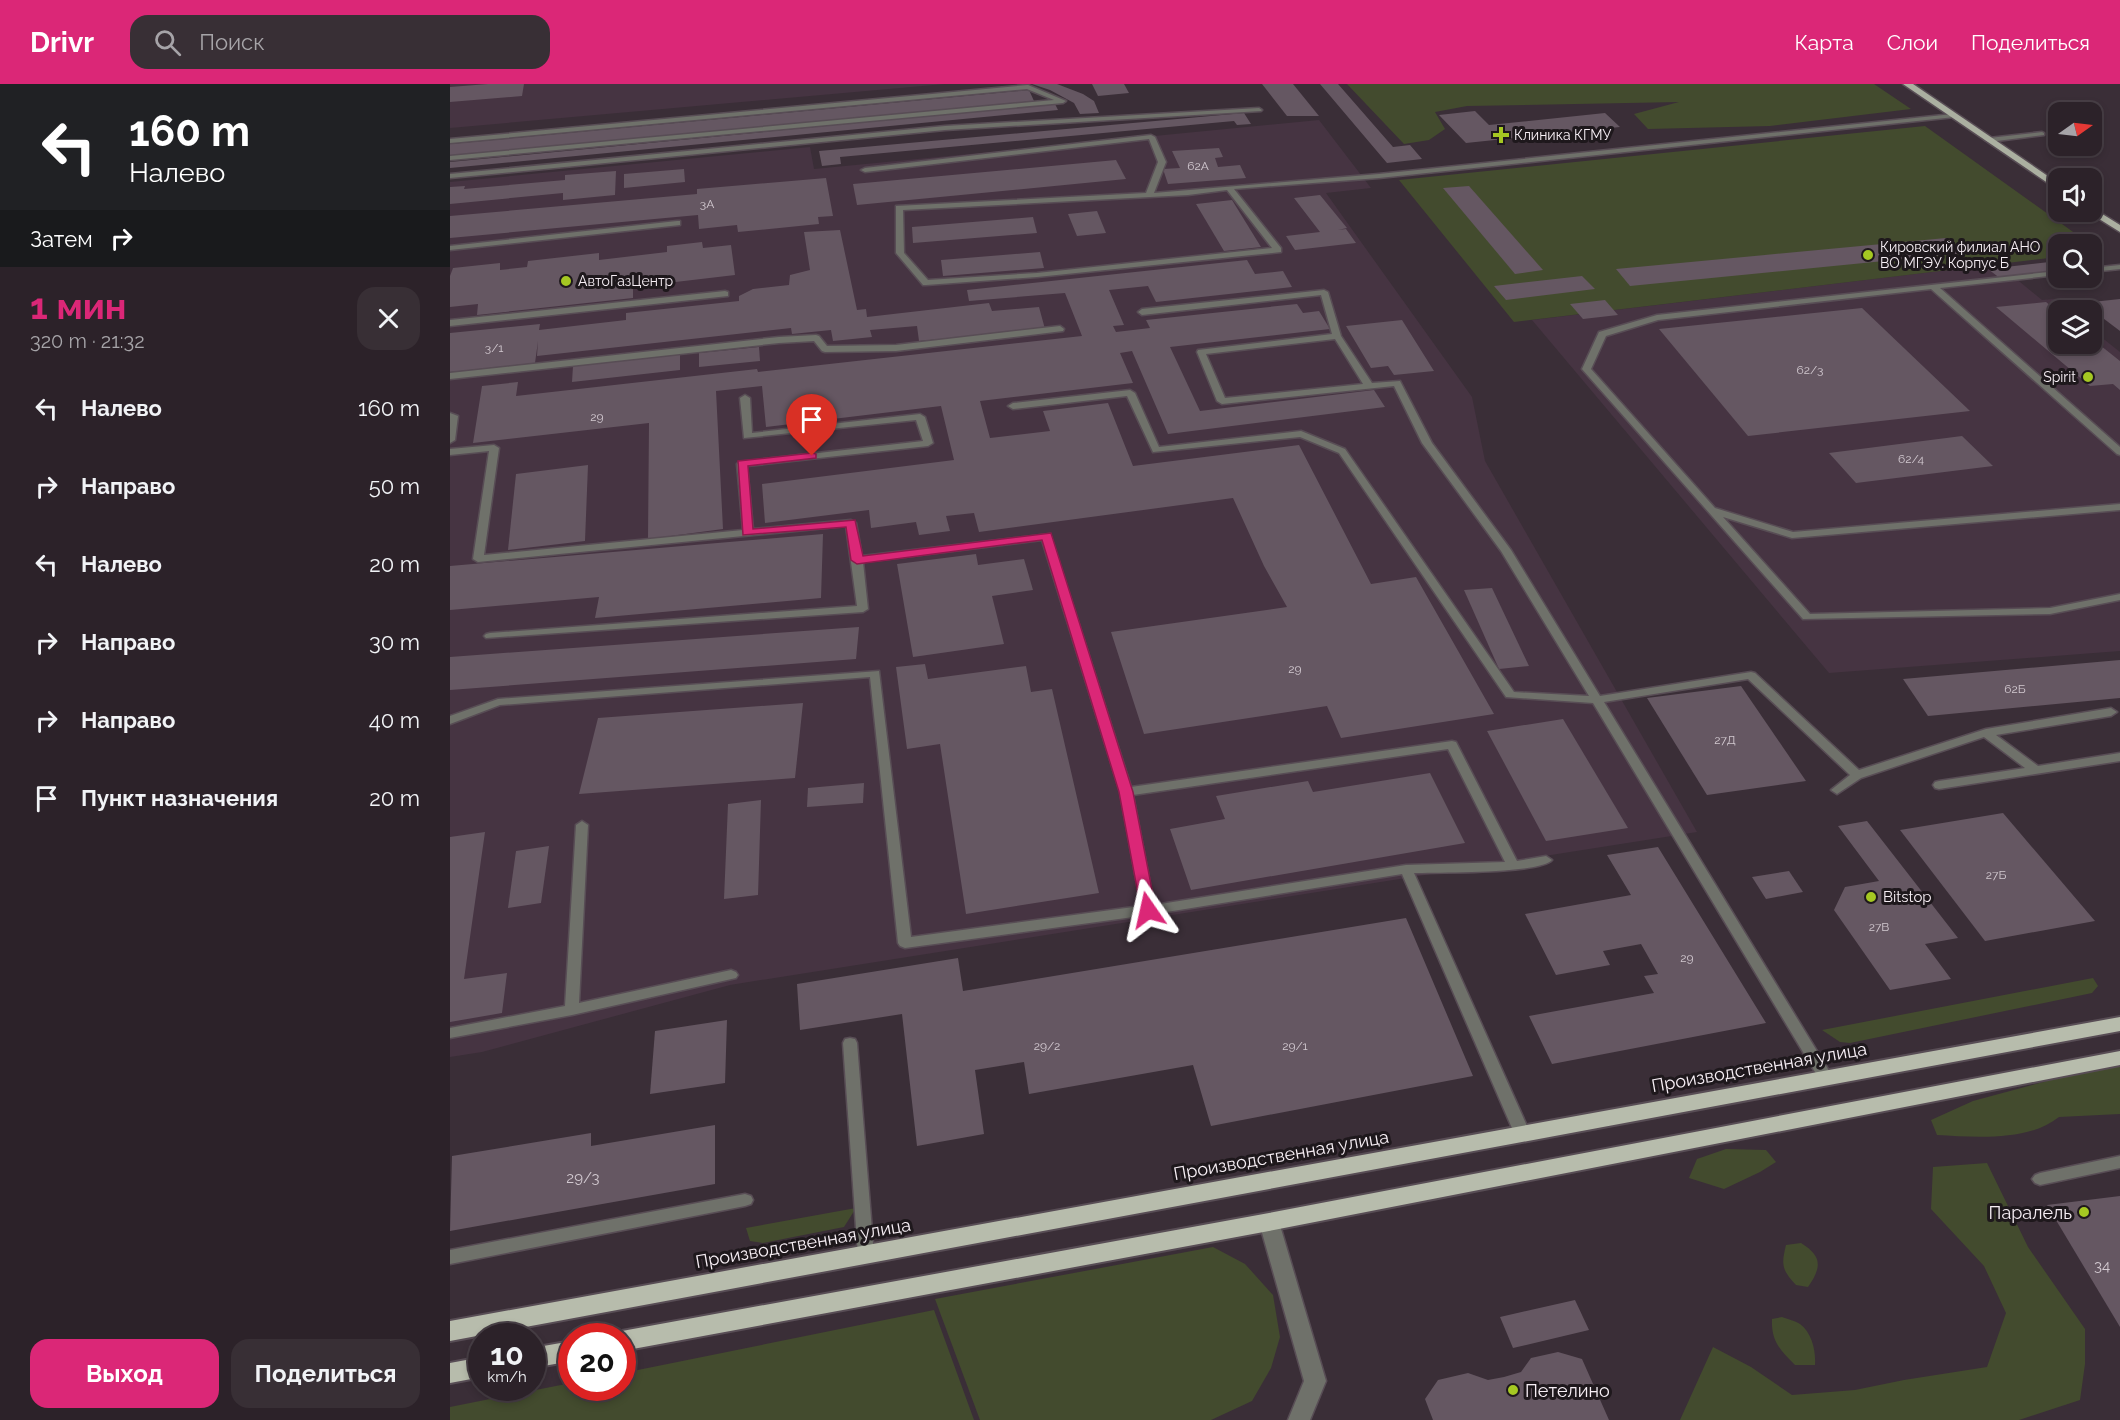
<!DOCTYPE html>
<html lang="ru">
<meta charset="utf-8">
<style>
:root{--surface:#2c2229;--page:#382f35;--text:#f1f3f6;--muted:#a6a4a8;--line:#483f46;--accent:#db2777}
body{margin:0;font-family:Raleway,sans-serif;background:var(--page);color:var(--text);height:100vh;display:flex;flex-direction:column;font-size:22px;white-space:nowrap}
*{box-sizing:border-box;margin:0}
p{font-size:20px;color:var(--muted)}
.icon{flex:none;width:33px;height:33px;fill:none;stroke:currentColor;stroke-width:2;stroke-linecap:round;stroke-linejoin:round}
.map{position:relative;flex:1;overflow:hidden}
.side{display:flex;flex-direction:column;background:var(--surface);width:450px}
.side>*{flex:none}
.banner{background:#202124;color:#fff;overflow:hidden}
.needle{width:39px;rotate:76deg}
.fabs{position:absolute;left:1598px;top:18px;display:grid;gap:12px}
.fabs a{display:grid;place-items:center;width:54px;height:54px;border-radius:12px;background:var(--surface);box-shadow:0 3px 9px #0003,0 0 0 2px var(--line);font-size:30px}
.speed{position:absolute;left:18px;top:1239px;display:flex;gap:12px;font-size:30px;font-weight:700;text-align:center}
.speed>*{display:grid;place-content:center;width:78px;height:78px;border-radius:50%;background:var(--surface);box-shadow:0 3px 9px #0003,0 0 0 2px var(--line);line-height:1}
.speed small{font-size:15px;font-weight:400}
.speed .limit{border:9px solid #d22;background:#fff;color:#111}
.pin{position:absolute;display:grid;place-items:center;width:51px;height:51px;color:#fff;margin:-62px -26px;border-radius:50% 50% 50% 0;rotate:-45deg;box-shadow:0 0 6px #0007}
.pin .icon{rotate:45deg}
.me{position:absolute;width:66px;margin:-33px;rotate:349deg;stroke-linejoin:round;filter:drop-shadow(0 0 4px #0008)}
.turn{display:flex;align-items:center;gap:21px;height:126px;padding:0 30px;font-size:27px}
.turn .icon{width:78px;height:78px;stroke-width:2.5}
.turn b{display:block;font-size:42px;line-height:51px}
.then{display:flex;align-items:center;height:57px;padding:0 30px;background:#0003;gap:12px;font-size:22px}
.round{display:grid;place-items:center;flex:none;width:63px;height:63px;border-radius:18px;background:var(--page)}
.overview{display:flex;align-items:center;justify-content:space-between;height:102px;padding:0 30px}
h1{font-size:36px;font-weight:700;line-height:45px;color:var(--accent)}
.cta{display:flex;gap:12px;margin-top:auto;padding:12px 30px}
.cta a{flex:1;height:69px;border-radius:18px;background:var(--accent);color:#fff;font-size:24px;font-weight:700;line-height:69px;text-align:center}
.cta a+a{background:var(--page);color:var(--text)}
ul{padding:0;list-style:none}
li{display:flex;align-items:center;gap:18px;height:78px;padding:0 30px}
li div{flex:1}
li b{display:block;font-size:22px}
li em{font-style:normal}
header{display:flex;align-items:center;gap:36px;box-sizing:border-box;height:84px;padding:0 30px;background:var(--accent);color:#fff}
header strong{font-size:28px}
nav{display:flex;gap:33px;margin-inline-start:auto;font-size:21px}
.search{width:420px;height:54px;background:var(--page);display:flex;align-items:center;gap:15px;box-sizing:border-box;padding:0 21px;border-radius:18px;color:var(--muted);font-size:22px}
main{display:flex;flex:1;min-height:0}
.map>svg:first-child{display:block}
.built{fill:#463442}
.green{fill:#434b2e}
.building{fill:#655762}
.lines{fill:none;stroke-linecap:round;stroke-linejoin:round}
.service-casing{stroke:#584d55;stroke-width:3}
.minor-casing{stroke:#584d55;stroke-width:3}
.primary-casing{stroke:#584d55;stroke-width:3}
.trunk-casing{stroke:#584d55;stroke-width:4}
.service{fill:#6f716a;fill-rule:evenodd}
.minor{fill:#6f716a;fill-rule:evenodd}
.primary{fill:#abb0a1;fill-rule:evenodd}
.trunk{fill:#b7bcac;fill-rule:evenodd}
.route{fill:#db2777;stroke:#8e194d;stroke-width:1.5}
.poi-dot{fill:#a5c822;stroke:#1e181c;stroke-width:2}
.labels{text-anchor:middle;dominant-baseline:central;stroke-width:6;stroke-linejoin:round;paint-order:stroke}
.number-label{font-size:12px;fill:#d2c9d0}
.far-poi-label{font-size:14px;fill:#f7eff5;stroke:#1e181c;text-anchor:start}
.poi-label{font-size:15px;fill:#f7eff5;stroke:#1e181c;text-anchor:start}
.near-number-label{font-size:15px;fill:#d2c9d0}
.near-street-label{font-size:18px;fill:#f7eff5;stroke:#1e181c}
.near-poi-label{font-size:18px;fill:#f7eff5;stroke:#1e181c;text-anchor:end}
</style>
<header>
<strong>Drivr</strong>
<div class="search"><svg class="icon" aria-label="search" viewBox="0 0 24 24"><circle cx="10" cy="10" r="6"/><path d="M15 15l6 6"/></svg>Поиск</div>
<nav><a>Карта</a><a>Слои</a><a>Поделиться</a></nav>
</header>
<main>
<section class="side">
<div class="banner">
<div class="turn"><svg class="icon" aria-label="left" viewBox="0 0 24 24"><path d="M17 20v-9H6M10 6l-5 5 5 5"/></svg><div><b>160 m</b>Налево</div></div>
<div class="then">Затем<svg class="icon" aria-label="right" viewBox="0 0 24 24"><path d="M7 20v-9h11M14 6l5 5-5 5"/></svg></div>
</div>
<div class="overview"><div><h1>1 мин</h1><p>320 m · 21:32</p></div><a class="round"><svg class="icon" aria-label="close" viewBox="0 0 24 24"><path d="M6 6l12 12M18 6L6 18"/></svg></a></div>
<ul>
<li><svg class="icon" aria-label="left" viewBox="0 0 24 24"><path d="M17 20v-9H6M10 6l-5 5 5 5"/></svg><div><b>Налево</b></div><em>160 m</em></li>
<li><svg class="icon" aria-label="right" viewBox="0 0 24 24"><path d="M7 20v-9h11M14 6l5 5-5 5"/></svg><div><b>Направо</b></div><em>50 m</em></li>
<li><svg class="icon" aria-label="left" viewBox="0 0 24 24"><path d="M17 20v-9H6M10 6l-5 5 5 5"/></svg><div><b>Налево</b></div><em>20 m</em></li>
<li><svg class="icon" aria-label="right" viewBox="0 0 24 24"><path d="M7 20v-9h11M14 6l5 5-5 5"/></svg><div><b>Направо</b></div><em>30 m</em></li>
<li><svg class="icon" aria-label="right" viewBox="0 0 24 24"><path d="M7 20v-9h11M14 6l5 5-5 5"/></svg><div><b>Направо</b></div><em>40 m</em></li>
<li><svg class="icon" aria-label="arrive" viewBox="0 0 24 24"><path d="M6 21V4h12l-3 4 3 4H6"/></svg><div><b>Пункт назначения</b></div><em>20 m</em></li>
</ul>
<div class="cta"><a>Выход</a><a>Поделиться</a></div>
</section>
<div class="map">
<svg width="1670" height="1336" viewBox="0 0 1670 1336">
<rect width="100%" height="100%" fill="#3a2e37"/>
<g class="built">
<polygon points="0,0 495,0 0,44"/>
<polygon points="869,36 921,104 876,109 1022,313 1035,377 1247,748 280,901 32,968 0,973 0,98 360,63 364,85"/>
<polygon points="1548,180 1592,216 1604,215 1618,226 1608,226 1608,260 1641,260 1641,245 1670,268 1670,567 1379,589 1082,236"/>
</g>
<g class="green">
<polygon points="897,0 1424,0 1461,25 1320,42 1198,45 1184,30 1229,18 1017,22 985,28 995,45 979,56 954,60"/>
<polygon points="1475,42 1651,168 1641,169 1641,160 1608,160 1608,173 1064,238 949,96"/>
<polygon points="1643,894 1648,902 1642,909 1400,959 1390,958 1372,946"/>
<path d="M1653 982H1670V1030L1609 1033C1578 1058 1524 1053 1487 1051L1481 1036 1523 1017Z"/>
<polygon points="1276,1065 1316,1066 1326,1078 1310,1088 1274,1105 1239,1094 1247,1075"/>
<polygon points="1537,1079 1578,1163 1635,1245 1635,1280 1630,1316 1569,1336 1230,1336 1263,1263 1301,1283 1342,1311 1405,1306 1454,1296 1537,1283 1556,1229 1534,1182 1481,1125 1483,1083"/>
<polygon points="406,1124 394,1143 313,1159 300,1157 296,1144"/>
<path d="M1351 1159C1372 1172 1372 1183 1358 1203L1346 1201C1332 1186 1331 1181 1336 1161Z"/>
<polygon points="763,1163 795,1180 823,1211 830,1253 821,1284 802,1317 761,1336 530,1336 485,1215"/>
<polygon points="484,1226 524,1336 0,1336 0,1323 121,1299 122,1304 172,1304 173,1289"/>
<path d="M1332 1233C1337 1235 1346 1237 1350 1240 1362 1249 1366 1267 1365 1281H1345C1330 1266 1321 1257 1322 1235Z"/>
</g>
<g class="building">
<polygon points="38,0 74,0 72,12 0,18 0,3"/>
<polygon points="582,0 607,0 633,10 644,17 649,29 630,30 624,19 600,6"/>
<polygon points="642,0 674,0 679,9 648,12"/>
<polygon points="812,0 843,0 869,32 837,32"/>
<polygon points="870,0 888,0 943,63 960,61 972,75 937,79"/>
<polygon points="579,6 584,17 0,72 0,60"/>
<polygon points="605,20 608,26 0,84 0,78"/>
<polygon points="1025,27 1039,41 1155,29 1170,43 1016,59 989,31"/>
<polygon points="794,29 801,40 787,41 784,37 390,73 391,80 372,82 369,67"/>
<polygon points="769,64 773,73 765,74 768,83 790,81 796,94 718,100 713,85 730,84 722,67"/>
<polygon points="666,76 676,95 407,121 403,100"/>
<polygon points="234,85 235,98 174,104 174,90"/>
<polygon points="166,87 165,111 113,116 113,109 0,120 0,103 15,102 14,105 115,96 115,91"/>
<polygon points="376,94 383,132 368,133 369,140 288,148 287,141 249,145 248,131 0,154 0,132 247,110 247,105"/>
<polygon points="1019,102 1093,186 1065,190 993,104"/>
<polygon points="870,111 897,144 888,146 896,145 906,159 845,166 836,152 870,148 844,114"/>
<polygon points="782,116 811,163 774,167 746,120"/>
<polygon points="647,127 656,149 627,152 618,130"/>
<polygon points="583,133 587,149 463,159 462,143"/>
<polygon points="390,146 407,226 416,225 417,233 539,219 542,227 589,223 595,245 469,257 467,242 420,246 422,253 383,257 381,246 342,250 341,244 87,272 88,257 85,279 0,288 0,249 90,240 89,246 176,236 176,229 289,217 289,212 303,205 339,201 340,191 360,186 354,148"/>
<polygon points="1496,154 1515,169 1180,202 1166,185"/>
<polygon points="252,158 253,164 281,161 285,191 183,203 183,214 27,231 28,220 0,223 0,192 3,184 50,179 50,186 77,183 78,177 149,169 149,176 217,168 217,162"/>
<polygon points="590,168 594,184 493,192 491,176"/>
<polygon points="797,176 805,190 833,187 842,203 706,218 698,202 659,206 674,241 663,242 666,248 700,244 696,236 847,220 853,229 869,227 880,245 720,263 750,327 924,306 935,323 718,350 682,267 670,269 683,299 530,317 540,354 600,347 593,327 658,319 683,382 849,361 921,500 966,493 1044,630 891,654 877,622 694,650 661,548 837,523 814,482 783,414 529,448 524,429 496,432 500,447 469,451 466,438 421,444 419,426 315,439 312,400 504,376 491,322 316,343 312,302 266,307 273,445 198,455 199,339 23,359 32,302 68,298 66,312 307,285 308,288 632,252 615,209 519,217 517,206"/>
<polygon points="1608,177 1608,188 1551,195 1538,185"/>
<polygon points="1132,192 1145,205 1056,216 1044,202"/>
<polygon points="1670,215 1670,247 1633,219"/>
<polygon points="1155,216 1168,231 1133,235 1120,220"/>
<polygon points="1596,218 1608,228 1608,260 1641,260 1641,254 1670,277 1670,306 1663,300 1640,302 1546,223"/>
<polygon points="1412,224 1520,327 1298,352 1209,245"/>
<polygon points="952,236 984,287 944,291 938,282 921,284 896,242"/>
<polygon points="309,263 310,277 249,283 249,269"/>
<polygon points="230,270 230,286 122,298 123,282"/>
<polygon points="1512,352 1543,382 1406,399 1379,369"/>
<polygon points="138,381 135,457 58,466 66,390"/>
<polygon points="373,450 371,514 145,534 149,513 0,526 0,482"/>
<polygon points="526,470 528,481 574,475 583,506 542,512 554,560 463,573 447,480"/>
<polygon points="1042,504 1079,582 1049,585 1014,506"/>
<polygon points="409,543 406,575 0,606 0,573"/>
<polygon points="1670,576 1670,614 1478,632 1453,595"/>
<polygon points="475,580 478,595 576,582 581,608 602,605 649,809 516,830 490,660 457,665 446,583"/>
<polygon points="1291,602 1356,697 1257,711 1197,614"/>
<polygon points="353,619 345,694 129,710 148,634"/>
<polygon points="1113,635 1178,744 1096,757 1037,647"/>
<polygon points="980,689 1015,759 741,806 720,745 775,735 766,712 858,697 863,708"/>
<polygon points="414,699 413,719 357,723 358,704"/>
<polygon points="311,716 308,811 274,815 278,720"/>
<polygon points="1553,729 1645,837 1535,857 1450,746"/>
<polygon points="1417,737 1508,854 1475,860 1501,895 1440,906 1384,826 1395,803 1429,797 1388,742"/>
<polygon points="35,748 14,895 57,889 52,929 0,938 0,753"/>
<polygon points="99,762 91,819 58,824 66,767"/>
<polygon points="1208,763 1316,939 1102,980 1079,932 1204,909 1194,892 1208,890 1191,860 1153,867 1160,881 1106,891 1075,830 1181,811 1157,771"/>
<polygon points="1339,787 1353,808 1316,815 1302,793"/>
<polygon points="956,834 1023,992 761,1042 743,981 579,1010 574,978 525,986 534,1050 467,1062 452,930 350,946 347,900 508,874 513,907"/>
<polygon points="277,936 275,999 200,1010 205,947"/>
<polygon points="265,1041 265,1100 0,1147 2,1072 141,1049 141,1062"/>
<polygon points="1670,1112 1670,1243 1597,1121"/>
<polygon points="1125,1216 1139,1246 1063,1264 1050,1233"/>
<polygon points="1108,1268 1132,1275 1159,1336 983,1336 975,1315 988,1296 1018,1289 1038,1296 1054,1293 1071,1288 1081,1274"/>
</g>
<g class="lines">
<defs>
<g id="service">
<polygon points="578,1 616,17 613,19 0,76 0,72 604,16 577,5 0,59 0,55"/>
<polygon points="809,24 812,26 811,27 495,46 0,94 0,90 495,42"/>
<path d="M1503 30 1506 32 1505 33 929 94 784 105 831 164V168L587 193 476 201H473L446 169V122L696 109 708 78 699 55 415 88 411 86 415 84 701 51 705 53 716 78 704 109 929 90ZM777 106 822 164 587 189 478 196 454 169 453 126 738 111Z"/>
<polygon points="1592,48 1594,49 1594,51 1539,58 1535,56 1539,54"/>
<polygon points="227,137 230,137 230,141 0,166 0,162"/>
<polygon points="1670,181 1670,185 1641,188 1641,184"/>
<polygon points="1608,187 1608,191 1490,204 1670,363 1670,371 1667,370 1481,205 1208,236 1156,252 1141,285 1265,424 1343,448 1670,420 1670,426 1342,454 1273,433 1360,530 1600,524 1670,510 1670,516 1600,530 1353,535 1132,285 1149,248 1207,231"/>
<path d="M874 206 878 208 891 252 922 299 950 297 982 359 1061 466 1150 612 1301 588 1305 589 1409 686 1536 645 1661 624 1667 628 1661 632 1546 651 1588 682 1670 669V677L1489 705 1485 704 1483 701 1485 698 1489 697 1575 684 1534 653 1411 694 1387 710 1381 706 1400 691 1298 595 1154 618 1381 990 1383 994 1381 998 1376 999 1371 998 1143 619 1056 613 889 369 850 353 703 368 677 312 563 325 558 322 563 319 680 306 685 309 709 363 851 347 895 365 1064 608 1139 612 1051 467 972 359 944 302 772 320 767 317 747 268 748 266 882 250 871 211 692 231 688 228 692 225ZM885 255 913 300 775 314 756 270Z"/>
<polygon points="275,207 278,208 278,212 0,242 0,236"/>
<polygon points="610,242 614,245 613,247 446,267 375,268 372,267 364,257 329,259 0,295 0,289 329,253 366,251 369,252 377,262 446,261"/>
<path d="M295 311 300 314 302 349 470 330 475 333 483 359 478 362 297 382 303 445 401 436 406 439 412 472 600 450 681 703 1002 657 1006 658 1067 777 1096 772 1102 776C1089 790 988 788 964 789L1081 1051 1078 1055 1073 1057 1068 1055 1065 1051 952 790 698 831 455 864 450 862 448 859 420 593 50 621 0 640V632L48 615 429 587 461 853 691 822 670 708 592 456 413 478 418 525 413 528 36 554 34 552 36 550 40 549 407 522 396 442 28 478 23 475 39 367 0 371V365L44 361 49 364 34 471 293 446 287 380 289 378 473 357 466 336 294 354 290 314ZM998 665 1055 778 956 781 704 821 683 711Z"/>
<polygon points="0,329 8,332 5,356 0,359"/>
<polygon points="132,737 138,741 129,919 281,886 286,888 288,891 286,894 122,931 0,954 0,944 115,922 126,741"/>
<polygon points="400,954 405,955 407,959 424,1172 422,1177 416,1179 410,1177 408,1172 393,959 395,955"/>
<polygon points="1670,1072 1670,1084 1590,1101 1585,1099 1582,1095 1585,1091 1590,1089"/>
<polygon points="295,1110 301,1112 303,1116 301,1120 295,1122 0,1180 0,1166"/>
</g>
<polygon id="minor" points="819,1130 826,1132 829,1138 876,1297 860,1336 838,1336 854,1297 809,1138 812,1132"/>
<g id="primary">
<polygon points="1453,0 1463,0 1608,99 1608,106"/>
<polygon points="1641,123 1670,141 1670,148 1638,128 1641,128"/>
</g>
<g id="trunk">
<polygon points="1670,933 1670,947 0,1257 0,1237"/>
<polygon points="1670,967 1670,981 819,1147 172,1267 172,1252 163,1252 172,1247 819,1129"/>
<polygon points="122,1257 122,1277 82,1284 82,1264"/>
<polygon points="32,1273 32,1293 0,1299 0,1279"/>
</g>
</defs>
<use href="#service" class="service-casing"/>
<use href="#minor" class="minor-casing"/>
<use href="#primary" class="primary-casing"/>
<use href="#trunk" class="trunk-casing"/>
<use href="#service" class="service"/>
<use href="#minor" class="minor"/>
<use href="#primary" class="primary"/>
<use href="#trunk" class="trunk"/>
</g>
<polygon class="route" points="362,369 366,370 366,374 298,382 303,445 405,436 413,472 601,449 683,708 706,826 703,830 698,831 691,826 669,708 592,456 407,480 401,476 396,443 293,451 288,377"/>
<g class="poi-dot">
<path d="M1048 42h6v6h6v6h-6v6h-6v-6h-6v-6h6z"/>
<circle cx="1418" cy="171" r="6"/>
<circle cx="116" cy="197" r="6"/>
<circle cx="1638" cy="293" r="6"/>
<circle cx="1421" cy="813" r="6"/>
<circle cx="1634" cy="1128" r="6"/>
<circle cx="1063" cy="1306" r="6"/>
</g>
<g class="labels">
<g class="number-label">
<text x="748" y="82">62А</text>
<text x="257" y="120">3А</text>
<text x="44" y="264">3/1</text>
<text x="1360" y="286">62/3</text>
<text x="147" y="333">29</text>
<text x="1461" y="375">62/4</text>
<text x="845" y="585">29</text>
<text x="1565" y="605">62Б</text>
<text x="1275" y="656">27Д</text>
<text x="1546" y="791">27Б</text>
<text x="1429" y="843">27В</text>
<text x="1237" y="874">29</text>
<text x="597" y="962">29/2</text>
<text x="845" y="962">29/1</text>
</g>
<g class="far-poi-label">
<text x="1064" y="51">Клиника КГМУ</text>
<text x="1430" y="163">Кировский филиал АНО<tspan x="1430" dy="16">ВО МГЭУ. Корпус Б</tspan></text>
<text x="128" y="197">АвтоГазЦентр</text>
<text x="1626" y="293" text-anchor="end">Spirit</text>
</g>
<g class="poi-label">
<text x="1433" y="813">Bitstop</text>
</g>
<g class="near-number-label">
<text x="133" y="1094">29/3</text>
<text x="1652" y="1182">34</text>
</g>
<g class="near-street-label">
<text transform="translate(1309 983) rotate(-10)">Производственная улица</text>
<text transform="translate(831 1071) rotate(-10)">Производственная улица</text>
<text transform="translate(353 1159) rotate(-10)">Производственная улица</text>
</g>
<g class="near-poi-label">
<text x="1622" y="1128">Паралель</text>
<text x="1075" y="1306" text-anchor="start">Петелино</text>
</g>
</g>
</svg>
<div class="fabs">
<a><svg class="needle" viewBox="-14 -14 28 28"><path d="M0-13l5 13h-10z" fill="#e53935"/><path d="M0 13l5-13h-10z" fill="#a6a4a8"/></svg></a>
<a><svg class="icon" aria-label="sound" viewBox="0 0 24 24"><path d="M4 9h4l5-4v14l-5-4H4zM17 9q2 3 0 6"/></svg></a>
<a><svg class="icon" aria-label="search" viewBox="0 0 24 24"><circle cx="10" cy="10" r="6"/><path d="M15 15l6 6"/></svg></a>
<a><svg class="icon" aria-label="layers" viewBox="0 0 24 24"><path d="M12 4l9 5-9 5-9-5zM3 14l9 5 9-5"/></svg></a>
</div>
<div class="speed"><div>10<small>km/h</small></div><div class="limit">20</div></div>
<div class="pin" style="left:362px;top:372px;background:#d93025"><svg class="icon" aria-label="arrive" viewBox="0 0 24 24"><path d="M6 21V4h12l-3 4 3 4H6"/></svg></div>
<svg class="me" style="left:698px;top:826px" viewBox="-20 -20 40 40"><path d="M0-17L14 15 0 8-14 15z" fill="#db2777" stroke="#fff" stroke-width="4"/></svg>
</div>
</main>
